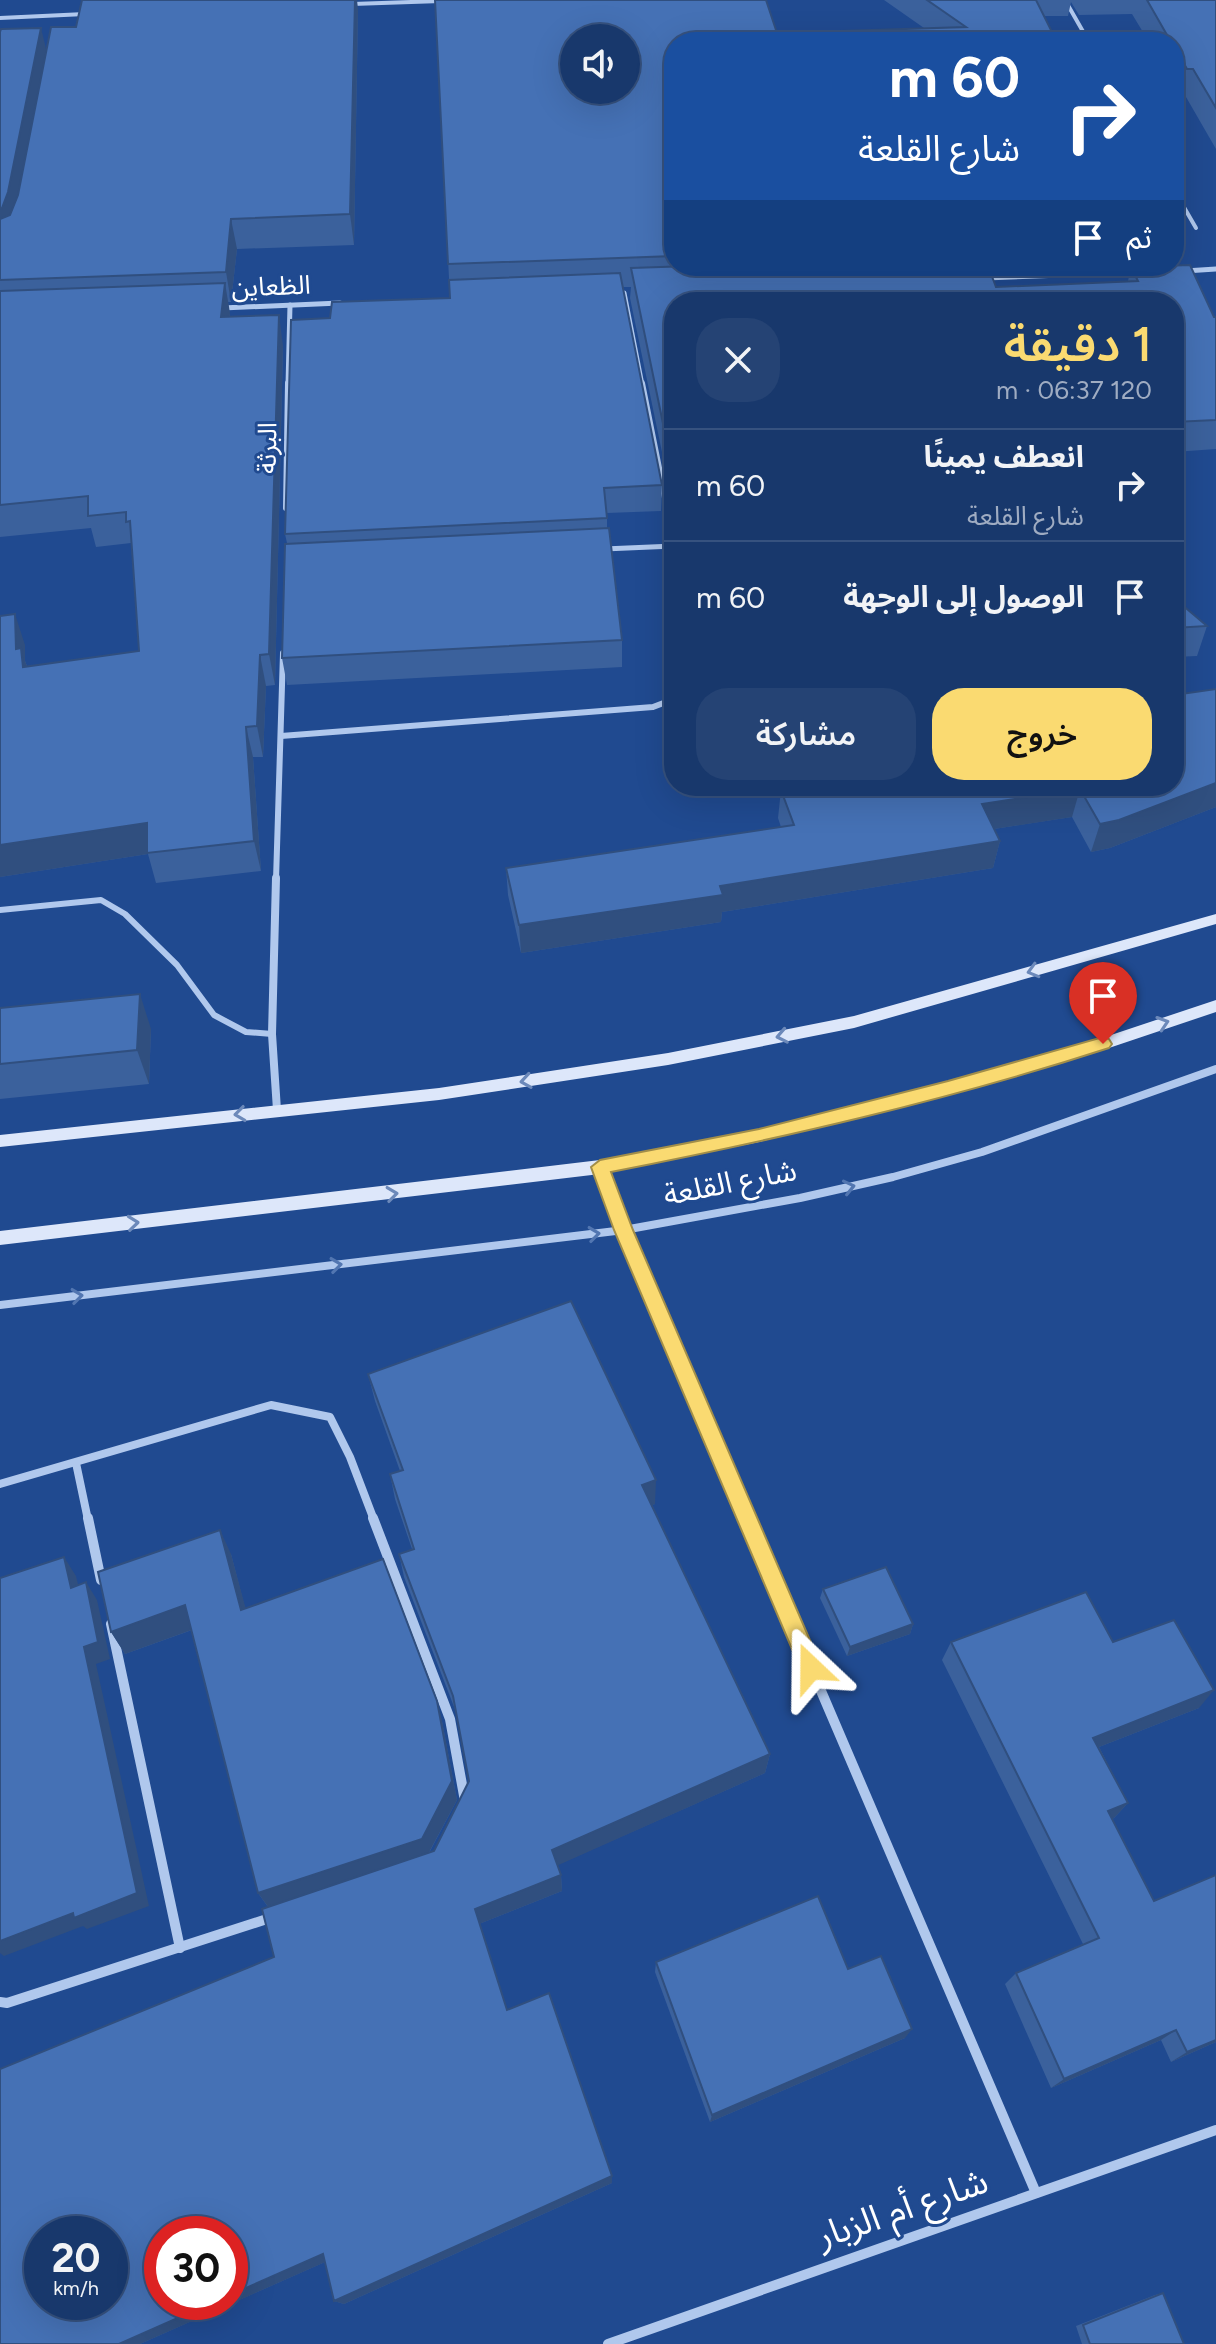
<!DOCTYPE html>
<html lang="ar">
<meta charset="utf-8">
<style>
:root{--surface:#18386c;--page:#254374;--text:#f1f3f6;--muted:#9facc2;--line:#36527f;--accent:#fada71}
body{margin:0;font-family:Figtree,"Noto Sans Arabic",sans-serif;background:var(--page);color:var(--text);direction:rtl;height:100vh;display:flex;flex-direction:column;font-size:30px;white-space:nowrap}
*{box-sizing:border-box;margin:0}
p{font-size:26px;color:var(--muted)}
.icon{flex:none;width:44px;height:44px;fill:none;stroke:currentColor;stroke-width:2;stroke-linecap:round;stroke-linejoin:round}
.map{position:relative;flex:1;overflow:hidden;direction:ltr}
.panel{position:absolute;left:664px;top:292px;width:520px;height:504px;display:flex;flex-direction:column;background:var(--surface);border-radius:32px;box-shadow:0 8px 32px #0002,0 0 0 2px var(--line);direction:rtl}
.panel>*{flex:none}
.top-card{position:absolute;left:664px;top:32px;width:520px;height:244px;border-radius:32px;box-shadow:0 8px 32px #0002,0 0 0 2px var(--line);direction:rtl;background:#1a4fa0;color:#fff;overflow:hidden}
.tools{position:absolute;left:560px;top:24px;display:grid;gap:16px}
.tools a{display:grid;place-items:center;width:80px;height:80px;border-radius:50%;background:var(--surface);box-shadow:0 8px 32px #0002,0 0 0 2px var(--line);font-size:40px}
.speed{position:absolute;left:24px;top:2216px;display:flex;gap:16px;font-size:40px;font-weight:700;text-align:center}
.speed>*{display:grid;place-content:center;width:104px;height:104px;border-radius:50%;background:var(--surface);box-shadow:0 8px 32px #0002,0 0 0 2px var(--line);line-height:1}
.speed small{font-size:20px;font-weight:400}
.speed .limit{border:12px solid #d22;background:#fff;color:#111}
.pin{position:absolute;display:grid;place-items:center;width:68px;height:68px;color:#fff;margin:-82px -34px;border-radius:50% 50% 50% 0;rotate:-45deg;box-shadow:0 0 8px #0007}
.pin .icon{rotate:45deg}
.me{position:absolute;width:88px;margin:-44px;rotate:337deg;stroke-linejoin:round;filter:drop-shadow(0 0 6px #0008)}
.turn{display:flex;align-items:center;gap:28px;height:168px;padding:0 32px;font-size:36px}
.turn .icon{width:104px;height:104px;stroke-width:2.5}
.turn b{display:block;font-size:56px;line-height:68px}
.then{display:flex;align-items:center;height:76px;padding:0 32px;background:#0003;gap:16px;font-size:30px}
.round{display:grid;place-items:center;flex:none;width:84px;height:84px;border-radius:32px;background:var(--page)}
.head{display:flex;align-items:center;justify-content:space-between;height:136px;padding:0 32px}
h1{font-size:48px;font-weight:600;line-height:60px;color:var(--accent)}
.action{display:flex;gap:16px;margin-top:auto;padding:16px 32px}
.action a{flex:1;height:92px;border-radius:32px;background:var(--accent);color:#111;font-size:32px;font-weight:600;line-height:92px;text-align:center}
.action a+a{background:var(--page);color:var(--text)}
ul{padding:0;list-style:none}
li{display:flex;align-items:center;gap:24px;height:112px;padding:0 32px;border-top:2px solid var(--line)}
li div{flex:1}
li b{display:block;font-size:30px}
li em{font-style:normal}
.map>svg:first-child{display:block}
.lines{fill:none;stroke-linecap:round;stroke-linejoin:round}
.service-far2{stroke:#b0c8ed;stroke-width:4}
.service-far1{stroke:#b0c8ed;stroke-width:5}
.service{stroke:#b0c8ed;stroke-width:6}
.minor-far3{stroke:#b0c8ed;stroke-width:5}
.minor-far2{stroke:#b0c8ed;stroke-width:6}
.minor-far1{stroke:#b0c8ed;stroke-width:8}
.minor{stroke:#b0c8ed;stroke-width:10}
.secondary{fill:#dde7fa;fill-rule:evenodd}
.wall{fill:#3b619c}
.shaded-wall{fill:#304f7f}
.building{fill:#4571b5;stroke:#304f7f;stroke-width:2;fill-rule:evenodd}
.oneway{stroke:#6c89ba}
.oneway2{stroke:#5276b1}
.route{fill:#fada71;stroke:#a28e49;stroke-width:2}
.labels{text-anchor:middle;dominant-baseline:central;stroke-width:6;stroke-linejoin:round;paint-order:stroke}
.far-street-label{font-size:26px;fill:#fff;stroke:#204a90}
.street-label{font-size:30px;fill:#fff;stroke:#204a90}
.near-street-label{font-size:36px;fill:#fff;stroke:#204a90}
</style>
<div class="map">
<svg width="1216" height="2344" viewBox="0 0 1216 2344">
<rect width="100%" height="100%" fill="#204a90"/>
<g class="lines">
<g class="service-far2">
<polyline points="1065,0 1089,42"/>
<polyline points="352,4 441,1"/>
<polyline points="0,18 85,14"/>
<polyline points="1174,190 1196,228"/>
</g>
<polyline class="service-far1" points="604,549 674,546"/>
<polyline class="service" points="0,910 101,900 125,914 177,965 214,1015 246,1032 272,1034"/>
<g class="minor-far3">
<polyline points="1185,271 1216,269"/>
<polyline points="985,278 1139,272"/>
<polyline points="624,293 642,385"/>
<polyline points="222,308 340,303"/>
<polyline points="288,385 290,305"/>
</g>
<g class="minor-far2">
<polyline points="642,383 674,543"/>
<polyline points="286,508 288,383"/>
<polyline points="281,736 653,707 674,699"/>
<polyline points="276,880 283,653"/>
</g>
<g class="minor-far1">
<polyline points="276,878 272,1034 277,1110"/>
<polyline points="600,1167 748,1520"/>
<polyline points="0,1305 624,1230 800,1198 893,1177 982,1152 1216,1069"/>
<polyline points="76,1463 88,1520"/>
<polyline points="0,1484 271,1405 330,1417 350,1457 374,1520"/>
</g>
<g class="minor">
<polyline points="88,1518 101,1580"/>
<polyline points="373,1518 450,1719 465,1801"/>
<polyline points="747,1518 1036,2193"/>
<polyline points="111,1624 180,1948"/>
<polyline points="0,2002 7,2003 273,1917"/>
<polyline points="608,2344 1216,2130"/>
</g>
<g class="secondary">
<polygon points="1216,914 1216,924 854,1028 668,1065 439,1100 0,1147 0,1135 439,1088 668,1053 854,1016"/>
<polygon points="1216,1000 1216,1012 1103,1050 948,1094 759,1142 600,1174 0,1245 0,1231 600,1160 759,1130 948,1082 1102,1038"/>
</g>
</g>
<g class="wall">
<polygon points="435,0 777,33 924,28 884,0 1216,0 1216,149 1186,97 1180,97 1174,86 1174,42 1149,42 1132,14 1079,15 1071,2 1068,16 1044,16 1057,42 674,42 674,266 988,266 996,287 1128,281 1131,267 1214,317 1216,317 1216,449 1174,452 1174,302 674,302 674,510 630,298 631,287 622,287 662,485 661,511 607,513 607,528 622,640 622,667 287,685 282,658 287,543 285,534 330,318 450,298"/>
<polygon points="358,9 354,245 237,249 231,302 228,302 230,317 283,346 275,685 266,686 263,757 253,757 261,871 156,883 148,854 0,877 25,645 25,661 27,666 139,651 131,543 96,547 91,528 0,537 0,32 47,51 76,27"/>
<polygon points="1174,598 1207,626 1197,656 1174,657"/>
<polygon points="1216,689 1216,807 1110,848 1091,852 1072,817 994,829 1000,841 993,868 722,912 721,922 521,953 508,895 506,868 781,827 778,818 781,790 1174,786"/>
<polygon points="0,1008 151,1029 149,1084 0,1099"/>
<polygon points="368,1374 655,1504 652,1505 770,1754 765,1773 557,1865 561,1875 562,1891 479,1924 507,2010 612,2176 612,2183 344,2304 334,2301 325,2262 140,2344 0,2344 274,1957 268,1907 258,1893 192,1630 125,1654 111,1632 231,1554 245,1608 442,1721 457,1800 429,1853 434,1851 469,1781 456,1712 404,1577 399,1554 412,1549 395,1499 390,1474 400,1471 375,1401"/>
<polygon points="823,1589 913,1624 910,1634 847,1656 820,1598"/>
<polygon points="951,1642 1113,1642 1199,1708 1099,1747 1128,1803 1114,1818 1112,1819 1216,2042 1171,2062 1161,2040 1051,2088 1005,1984 1016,1973 1083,1944 942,1660"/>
<polygon points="656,1962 848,1969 905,2038 710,2122 655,1972"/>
<polygon points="1163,2293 1184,2344 1082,2344 1076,2326 1155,2295"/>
</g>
<g class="shaded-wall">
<polygon points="355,0 357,0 358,9 354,245 350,214"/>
<polygon points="41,28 48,57 16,223 0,243 0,209"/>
<polygon points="231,219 237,249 231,302 226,272"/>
<polygon points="225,283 230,313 227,348 221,317"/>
<polygon points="279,315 283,346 275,685 269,654"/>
<polygon points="15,614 25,645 25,661 32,679 33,698 16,649"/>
<polygon points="260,655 266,686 263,757 257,726"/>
<polygon points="246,727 253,757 261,871 254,841"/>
<polygon points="1216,783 1216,807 1110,848 1091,852 1100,824"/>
<polygon points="1080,789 1072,817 975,832 982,804"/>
<polygon points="147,823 148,854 0,877 0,845"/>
<polygon points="1000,841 993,868 722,912 721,922 521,953 519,925 720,886"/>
<polygon points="140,994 151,1029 149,1084 137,1050"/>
<polygon points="656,1480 655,1504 641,1510 642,1485"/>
<polygon points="220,1530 231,1554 252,1632 241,1610"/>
<polygon points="64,1557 76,1576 83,1606 71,1588"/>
<polygon points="86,1582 97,1600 110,1659 96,1664 149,1906 87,1929 83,1926 4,1956 0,1953 0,1941 84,1647"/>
<polygon points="185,1605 197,1628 125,1654 111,1632"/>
<polygon points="913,1624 910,1634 847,1656 850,1647"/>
<polygon points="1214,1690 1199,1708 1081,1754 1093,1738"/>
<polygon points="437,1701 442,1721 457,1800 427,1856 269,1908 258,1893"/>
<polygon points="770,1754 765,1773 554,1867 552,1850"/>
<polygon points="1128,1803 1114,1818 1095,1826 1108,1811"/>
<polygon points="561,1875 562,1891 479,1924 475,1909"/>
<polygon points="912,2029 905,2038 710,2122 712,2115"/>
<polygon points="1176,2030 1161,2040 1051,2088 1064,2079"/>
<polygon points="1216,2040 1216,2042 1171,2062 1187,2052"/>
<polygon points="612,2176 612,2183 344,2304 334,2301"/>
<polygon points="323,2254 332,2259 140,2344 119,2344 214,2302 230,2302 230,2295"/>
</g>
<g class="building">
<polygon points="82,0 355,0 350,214 231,219 226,272 0,280 0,219 10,215 18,195 51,27 76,27"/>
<path d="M435 0H766L777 33 966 27 927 0H1036L1057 42H674V256L448 264ZM574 38H626V90H574Z"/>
<polygon points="1147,0 1216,0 1216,108 1193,69 1187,69 1174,46 1174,42 1171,42"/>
<polygon points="41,28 8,192 2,208 0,209 0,32 1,29"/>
<polygon points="1190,265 1214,317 1216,317 1216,420 1174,422 1174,302 674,302 674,477 631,268 691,266 988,266 996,287 1138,281 1131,267"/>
<polygon points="620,273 662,485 604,488 607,518 285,534 291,320 330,318 332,302 450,298 449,280"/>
<polygon points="225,283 221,317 279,315 269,654 260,655 257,726 246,727 254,841 147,853 147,823 0,845 0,616 15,614 16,649 21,648 23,667 139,651 130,521 126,522 126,512 88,516 88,496 0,505 0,291"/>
<polygon points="609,528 622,640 282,658 285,544"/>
<polygon points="1174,598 1207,626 1174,628"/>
<polygon points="1216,689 1216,783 1119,820 1100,824 1080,789 982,804 1000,841 720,886 723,895 519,925 506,868 794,825 781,790 809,786 1174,786 1174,695"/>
<polygon points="140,994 137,1050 0,1064 0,1008"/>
<path d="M571 1301 656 1480 642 1485 770 1754 552 1850 561 1875 475 1909 507 2010 549 1993 612 2176 334 2301 323 2254 230 2295V2234H162V2302H214L119 2344H0V2069L274 1957 262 1909 434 1851 469 1781 453 1696 399 1554 414 1549 390 1474 403 1470 368 1374ZM42 2234H110V2302H42Z"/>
<polygon points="220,1530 241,1610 383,1559 437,1701 452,1781 422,1839 258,1893 185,1605 111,1632 98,1572"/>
<polygon points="64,1557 71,1588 86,1582 98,1642 84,1647 137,1893 74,1918 73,1913 0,1941 0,1578"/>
<polygon points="886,1567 913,1624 850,1647 823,1589"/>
<polygon points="1086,1592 1113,1642 1174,1620 1214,1690 1093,1738 1128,1803 1108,1811 1154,1901 1216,1875 1216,2040 1187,2052 1176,2030 1064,2079 1016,1973 1099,1938 951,1642"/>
<polygon points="818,1896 848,1969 881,1956 912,2029 712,2115 656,1962"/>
<polygon points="1163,2293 1184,2344 1090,2344 1083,2325"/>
</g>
<defs><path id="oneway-chevron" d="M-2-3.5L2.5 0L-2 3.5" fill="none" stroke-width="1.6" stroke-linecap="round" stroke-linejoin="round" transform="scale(2)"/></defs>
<g class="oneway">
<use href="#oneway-chevron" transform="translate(1033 971) rotate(164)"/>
<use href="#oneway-chevron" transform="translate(1163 1023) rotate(-18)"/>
<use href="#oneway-chevron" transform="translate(782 1036) rotate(169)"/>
<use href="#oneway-chevron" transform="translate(526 1081) rotate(171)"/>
<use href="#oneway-chevron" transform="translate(240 1114) rotate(173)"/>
<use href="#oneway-chevron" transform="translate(392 1194) rotate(-7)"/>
<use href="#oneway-chevron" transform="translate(133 1223) rotate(-6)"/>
</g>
<g class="oneway2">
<use href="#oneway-chevron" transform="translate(849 1187) rotate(-13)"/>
<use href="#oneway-chevron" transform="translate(594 1234) rotate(-7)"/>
<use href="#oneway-chevron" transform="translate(336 1265) rotate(-7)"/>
<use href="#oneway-chevron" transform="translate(77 1296) rotate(-7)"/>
</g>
<path class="route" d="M1103 1037 1109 1039 1112 1044 1109 1048C946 1101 779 1139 611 1172L633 1230 822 1668 819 1675 811 1679 803 1675 614 1230 591 1167 600 1160 759 1129 948 1081Z"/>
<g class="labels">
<g class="far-street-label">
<text transform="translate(271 286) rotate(-2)">الظعاين</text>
<text transform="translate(267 448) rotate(-89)">البرثة</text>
</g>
<g class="street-label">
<text transform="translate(730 1182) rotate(-11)">شارع القلعة</text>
</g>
<g class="near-street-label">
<text transform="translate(902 2208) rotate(-19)">شارع أم الزبار</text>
</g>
</g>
</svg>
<div class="tools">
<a><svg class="icon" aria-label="sound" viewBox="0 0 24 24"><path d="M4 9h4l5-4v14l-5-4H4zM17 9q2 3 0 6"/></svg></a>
</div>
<div class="speed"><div>20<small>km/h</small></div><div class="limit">30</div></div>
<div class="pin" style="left:1103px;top:1044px;background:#d93025"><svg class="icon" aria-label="arrive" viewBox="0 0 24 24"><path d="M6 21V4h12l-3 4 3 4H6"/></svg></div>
<svg class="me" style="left:811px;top:1668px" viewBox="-20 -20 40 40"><path d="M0-17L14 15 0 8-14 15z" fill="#fada71" stroke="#fff" stroke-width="4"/></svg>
<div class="top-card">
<div class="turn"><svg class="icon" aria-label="right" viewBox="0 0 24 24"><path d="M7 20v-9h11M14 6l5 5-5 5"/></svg><div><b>60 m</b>شارع القلعة</div></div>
<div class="then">ثم<svg class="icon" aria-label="arrive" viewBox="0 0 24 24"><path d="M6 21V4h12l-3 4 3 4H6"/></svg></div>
</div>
<section class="panel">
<div class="head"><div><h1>1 دقيقة</h1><p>120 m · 06:37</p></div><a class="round"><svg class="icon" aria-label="close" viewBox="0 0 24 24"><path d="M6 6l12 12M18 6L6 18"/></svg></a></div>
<ul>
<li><svg class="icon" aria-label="right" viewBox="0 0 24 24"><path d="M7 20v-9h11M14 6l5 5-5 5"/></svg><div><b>انعطف يمينًا</b><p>شارع القلعة</p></div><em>60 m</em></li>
<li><svg class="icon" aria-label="arrive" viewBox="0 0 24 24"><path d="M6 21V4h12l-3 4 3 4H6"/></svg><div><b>الوصول إلى الوجهة</b></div><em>60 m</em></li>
</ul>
<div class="action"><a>خروج</a><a>مشاركة</a></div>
</section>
</div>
